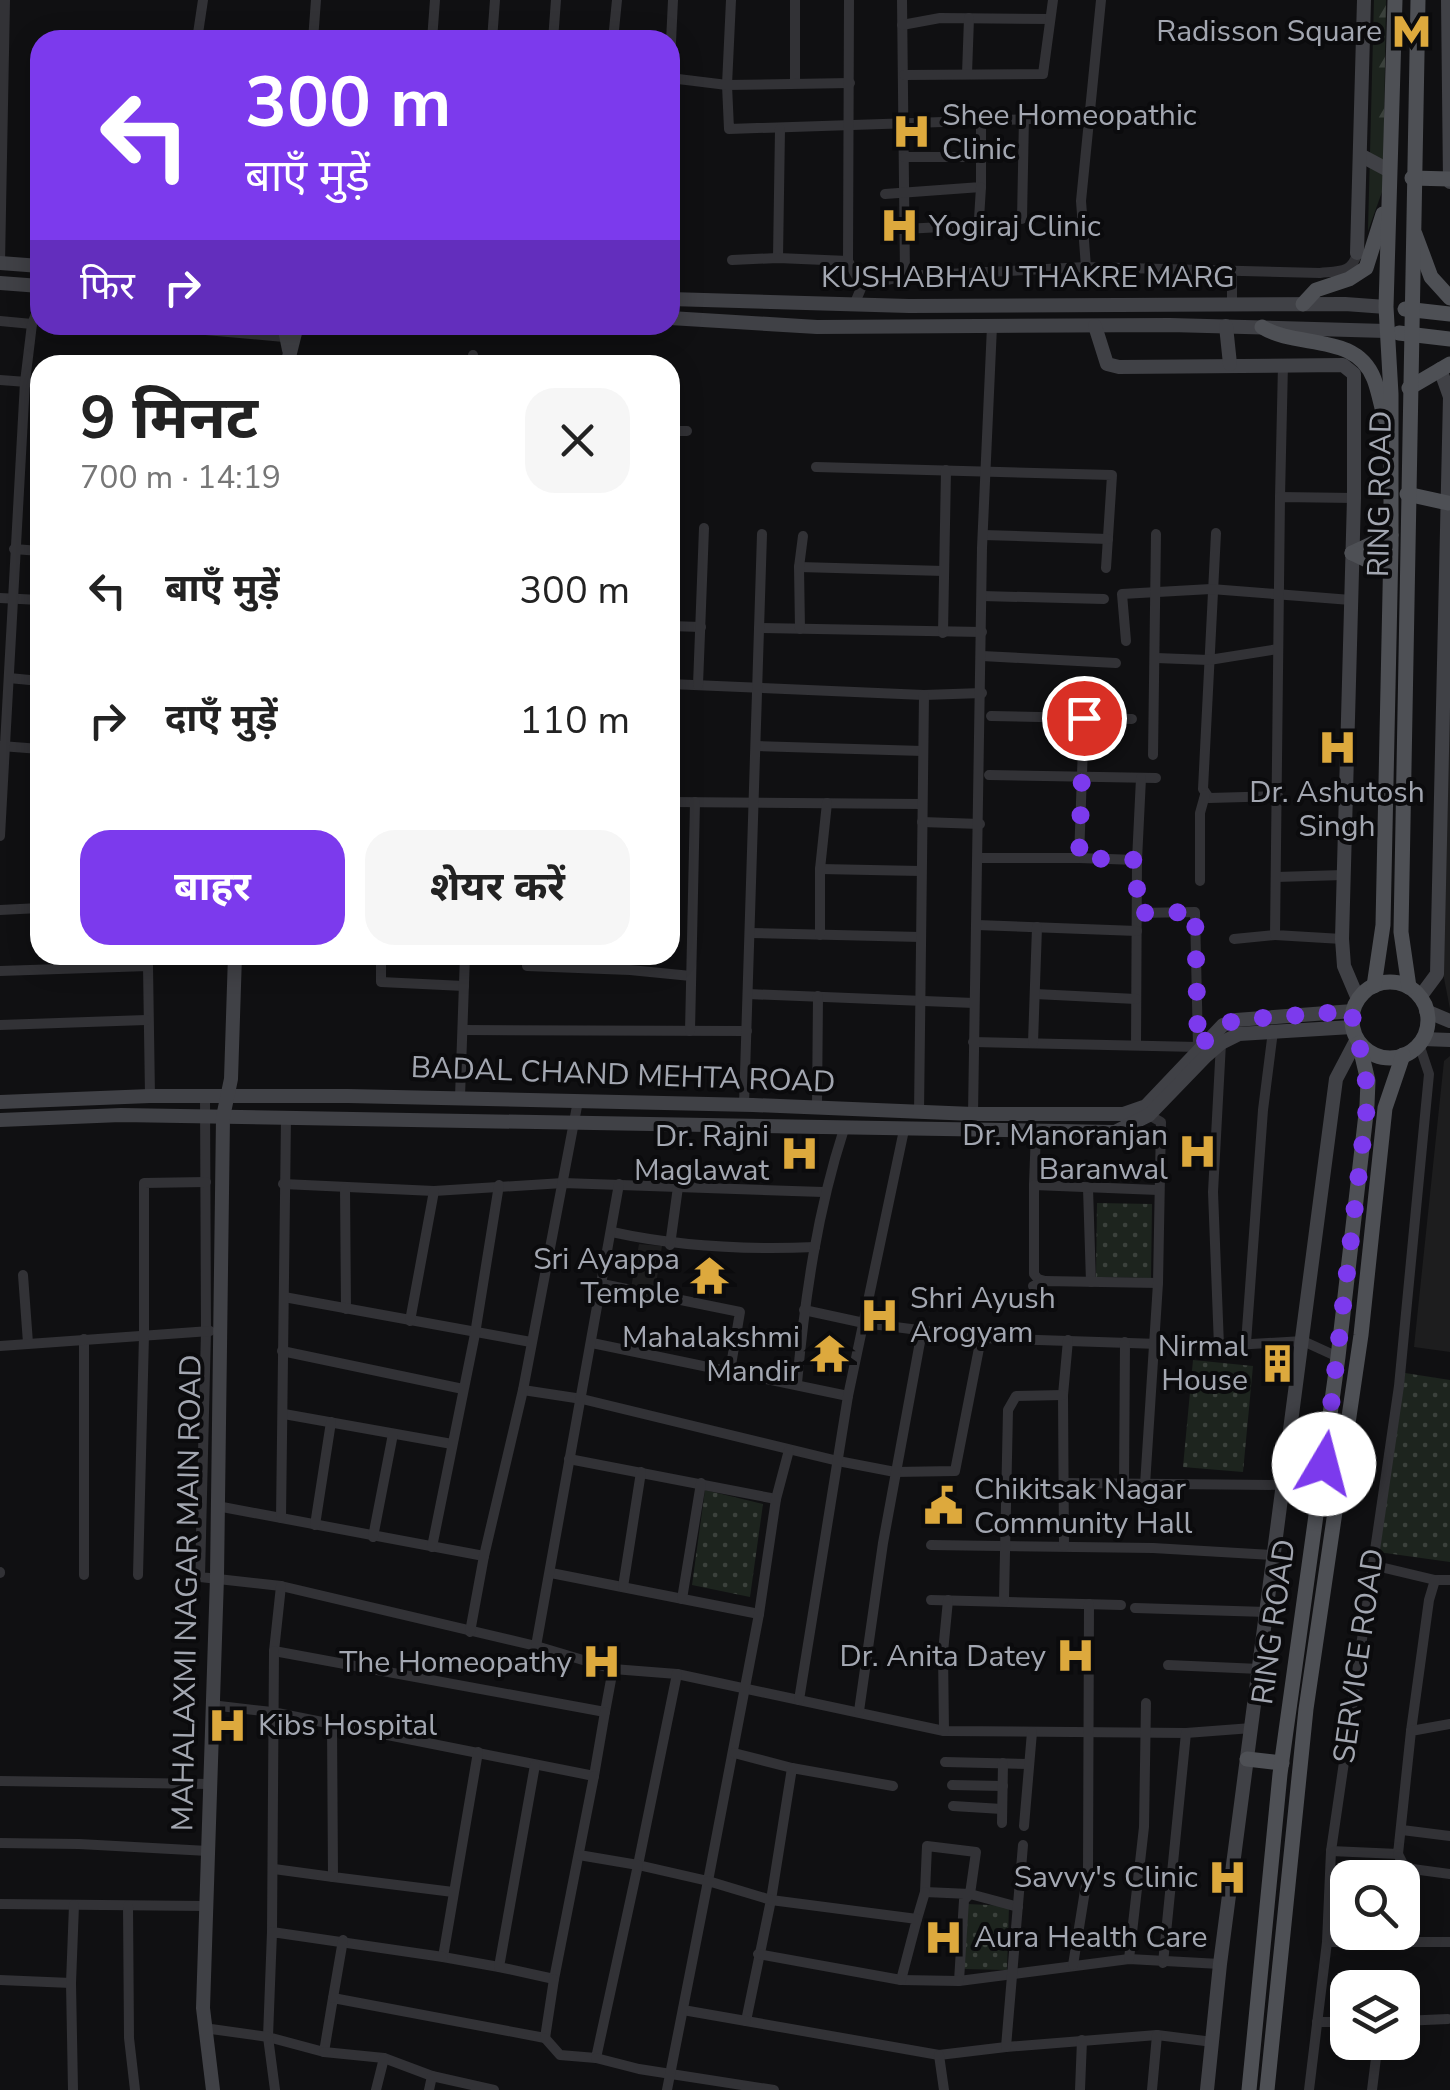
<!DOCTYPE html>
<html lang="hi">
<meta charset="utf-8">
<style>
:root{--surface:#fff;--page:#f6f6f6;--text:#222;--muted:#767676;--accent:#7c3aed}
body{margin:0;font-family:"Nunito Sans","Noto Sans Devanagari",sans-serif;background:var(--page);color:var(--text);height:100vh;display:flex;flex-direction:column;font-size:38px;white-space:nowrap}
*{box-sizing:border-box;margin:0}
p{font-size:32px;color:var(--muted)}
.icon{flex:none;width:55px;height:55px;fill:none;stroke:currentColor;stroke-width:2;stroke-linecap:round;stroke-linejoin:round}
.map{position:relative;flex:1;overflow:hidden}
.drawer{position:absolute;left:30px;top:355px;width:650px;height:610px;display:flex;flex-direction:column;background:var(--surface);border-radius:30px;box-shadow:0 5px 25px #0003}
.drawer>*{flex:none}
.hud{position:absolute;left:30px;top:30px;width:650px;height:305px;border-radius:30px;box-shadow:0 5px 25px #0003;background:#7c3aed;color:#fff;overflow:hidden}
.fabs{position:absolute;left:1330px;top:1860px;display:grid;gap:20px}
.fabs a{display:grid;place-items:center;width:90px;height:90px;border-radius:20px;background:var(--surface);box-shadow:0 5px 25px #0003;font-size:50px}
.pin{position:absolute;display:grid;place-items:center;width:85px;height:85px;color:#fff;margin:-42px;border:5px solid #fff;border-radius:50%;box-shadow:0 2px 10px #0007}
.me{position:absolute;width:110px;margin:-55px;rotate:8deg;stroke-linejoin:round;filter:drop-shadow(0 0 8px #0008)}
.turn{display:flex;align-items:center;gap:35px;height:210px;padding:0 50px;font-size:45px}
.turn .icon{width:130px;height:130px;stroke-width:2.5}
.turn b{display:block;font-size:70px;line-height:85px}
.then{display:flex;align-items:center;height:95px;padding:0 50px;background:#0003;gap:20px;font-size:38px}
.round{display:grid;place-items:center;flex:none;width:105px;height:105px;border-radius:30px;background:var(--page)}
.head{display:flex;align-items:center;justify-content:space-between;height:170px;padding:0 50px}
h1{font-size:60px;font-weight:700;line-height:75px}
.primary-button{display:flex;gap:20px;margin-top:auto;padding:20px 50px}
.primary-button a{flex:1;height:115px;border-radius:30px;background:var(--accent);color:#fff;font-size:40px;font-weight:700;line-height:115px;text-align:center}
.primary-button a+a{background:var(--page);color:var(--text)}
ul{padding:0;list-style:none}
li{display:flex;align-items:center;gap:30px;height:130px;padding:0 50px}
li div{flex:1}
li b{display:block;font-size:38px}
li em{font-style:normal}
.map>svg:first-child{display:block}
.built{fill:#1d1d1e}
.forest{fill:url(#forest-firs)}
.park{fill:url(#park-dots)}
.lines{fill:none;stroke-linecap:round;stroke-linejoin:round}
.street{stroke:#323236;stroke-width:10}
.secondary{stroke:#404146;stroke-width:14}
.primary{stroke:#4e5055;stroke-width:15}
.route{stroke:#7c3aed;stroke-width:18;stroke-dasharray:0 32.4}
.labels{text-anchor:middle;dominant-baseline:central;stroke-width:8;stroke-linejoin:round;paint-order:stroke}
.poi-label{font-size:30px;fill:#a3a7b1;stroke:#0b0b0d;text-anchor:end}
.street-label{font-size:30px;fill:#a3a7b1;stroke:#0b0b0d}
</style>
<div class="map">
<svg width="1450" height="2090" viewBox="0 0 1450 2090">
<defs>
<pattern id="forest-firs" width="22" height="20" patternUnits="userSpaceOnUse" patternTransform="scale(2.5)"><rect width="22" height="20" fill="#1d241e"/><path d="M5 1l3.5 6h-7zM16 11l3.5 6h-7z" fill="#3b413c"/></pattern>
<pattern id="park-dots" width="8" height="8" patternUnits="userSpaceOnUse" patternTransform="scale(2.5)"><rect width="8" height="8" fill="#1d241e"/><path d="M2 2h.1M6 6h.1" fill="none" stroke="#3b413c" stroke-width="1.8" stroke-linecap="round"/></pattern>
</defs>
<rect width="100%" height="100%" fill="#101012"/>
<g class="built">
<polygon points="1450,588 1450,1009 1443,973"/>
<polygon points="1450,1056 1450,1352 1414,1347 1444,1061"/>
<polygon points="639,1244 662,1246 655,1291 631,1288"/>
</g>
<polygon class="forest" points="1374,0 1386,0 1383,189 1368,231"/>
<g class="park">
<polygon points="1097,1203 1152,1204 1151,1278 1096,1277"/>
<polygon points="1193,1360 1253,1366 1243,1472 1183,1467"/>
<polygon points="1405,1373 1450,1380 1450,1562 1378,1552"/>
<polygon points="705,1490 763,1504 750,1597 692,1585"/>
<polygon points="967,1904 1009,1906 1007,1970 964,1969"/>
</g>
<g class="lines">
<g class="street">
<polyline points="731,0 727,85 729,129 1090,117"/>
<polyline points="795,0 795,83"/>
<polyline points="902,0 905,276"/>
<polyline points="902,25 940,18 1050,19"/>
<polyline points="197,40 203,0"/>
<polyline points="313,40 316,0"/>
<polyline points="432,40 435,0"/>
<polyline points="492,40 495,0"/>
<polyline points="553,40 556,0"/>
<polyline points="613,40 617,0"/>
<polyline points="670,63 673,0"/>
<polyline points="967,74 969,18"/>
<polyline points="904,75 1043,74 1053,0"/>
<polyline points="670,78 727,85 850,83"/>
<polyline points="904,157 981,157"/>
<polyline points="885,194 981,187 981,120"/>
<polyline points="1022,219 1024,117"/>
<polyline points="905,229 978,225"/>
<polyline points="978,235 981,187"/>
<polyline points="778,258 780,129"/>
<polyline points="732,260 778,258 848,261 862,286"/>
<polyline points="848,261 849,0"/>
<polyline points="0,263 5,0"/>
<polyline points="1086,267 1081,201 1101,0"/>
<polyline points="1232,270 1232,306"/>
<path d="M854 305 862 286 905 276 1086 267 1320 273C1338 271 1353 273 1357 253"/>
<polyline points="0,321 32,324"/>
<polyline points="149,325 284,337"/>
<polyline points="473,365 473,355"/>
<polyline points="0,380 40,383"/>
<polyline points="670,431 687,431"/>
<polyline points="816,467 1112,475 1106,568"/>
<polyline points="1280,497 1283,364"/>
<polyline points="1216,533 1203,789 1209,798 1278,796"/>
<polyline points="983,535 1108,539"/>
<polyline points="14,549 40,551"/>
<polyline points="799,567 944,571"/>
<polyline points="982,596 1104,599"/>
<polyline points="0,598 40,600"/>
<polyline points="670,626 701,627"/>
<polyline points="759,628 982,632"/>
<polyline points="800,629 799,567 803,536"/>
<polyline points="943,633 946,470"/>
<polyline points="1126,641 1122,594 1211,589 1351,600"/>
<polyline points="982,656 1116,663"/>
<polyline points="1156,658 1209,660 1278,649"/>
<polyline points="9,678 40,681"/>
<polyline points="670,684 924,695 982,693"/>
<polyline points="698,685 704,528"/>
<polyline points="991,716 1132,719"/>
<polyline points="1084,718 1079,858 1137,860 1136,1045"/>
<polyline points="1,746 40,749"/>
<polyline points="756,746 923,751"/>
<polyline points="1153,755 1156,534"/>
<polyline points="989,775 1156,778"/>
<polyline points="670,802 922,804"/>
<polyline points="922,822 980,824"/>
<polyline points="0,836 25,382 32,324 40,304"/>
<polyline points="979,858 1079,858"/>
<polyline points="1137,860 1141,778"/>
<polyline points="820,869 921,871"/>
<polyline points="1276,877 1344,875"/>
<polyline points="1200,881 1200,813 1205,795"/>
<polyline points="0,910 40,908"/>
<polyline points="977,925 1137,931"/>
<polyline points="750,933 921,937"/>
<polyline points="820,935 820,869 827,803"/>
<polyline points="1234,939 1275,935"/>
<polyline points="1342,939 1275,935 1280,497 1354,498"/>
<polyline points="381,955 381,982 464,986"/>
<polyline points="527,955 527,966 630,970 691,976"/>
<polyline points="0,971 148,966 150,1096"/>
<polyline points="748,994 974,1003"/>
<polyline points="1035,994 1136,999"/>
<polyline points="0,1025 146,1020"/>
<polyline points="463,1030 747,1031"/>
<polyline points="690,1031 695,802"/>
<polyline points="973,1042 1198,1047 1195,912 1137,913"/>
<polyline points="1033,1043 1037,927"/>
<polyline points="205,1096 206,1331 200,1577 281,1586 536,1646 613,1669 677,1674 944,1731 1186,1733 1252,1728"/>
<polyline points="460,1097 465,955"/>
<polyline points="744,1105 762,534"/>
<polyline points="817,1107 818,996"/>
<polyline points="919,1113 924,695"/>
<polyline points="973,1114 982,548 992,326"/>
<polyline points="283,1184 434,1191 563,1183 823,1192"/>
<polyline points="1034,1185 1036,1131"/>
<polyline points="345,1188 346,1309"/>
<polyline points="1088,1188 1091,1282"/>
<path d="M612 1232C680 1247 746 1250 815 1247"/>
<polyline points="670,1245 678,1187"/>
<polyline points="23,1275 28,1343"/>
<polyline points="1045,1281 1038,1279 1034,1274 1034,1185 1158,1190"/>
<polyline points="602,1284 740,1312 730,1371"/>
<polyline points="1033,1286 1045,1281 1158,1283"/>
<polyline points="284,1297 531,1342"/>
<polyline points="804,1310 864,1323 981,1338 1219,1346 1303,1341 1338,1357"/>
<polyline points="410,1321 434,1191"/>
<polyline points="84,1339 84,1575"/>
<polyline points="592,1343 848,1396"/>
<polyline points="1246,1343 1263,1110 1273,1031"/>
<polyline points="0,1346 210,1331"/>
<polyline points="1219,1346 1213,1192 1221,1043"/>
<polyline points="282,1351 463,1389"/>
<path d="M797 1383C805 1297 817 1212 844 1129"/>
<polyline points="523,1390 582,1399 838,1461 895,1472 955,1471 981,1338"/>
<polyline points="284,1414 452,1444"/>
<polyline points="569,1459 776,1499"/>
<polyline points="1065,1483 1285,1485"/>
<polyline points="1124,1484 1125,1342"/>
<polyline points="1145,1485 1158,1283 1161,1122 1149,1115"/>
<polyline points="217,1506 484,1556"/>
<polyline points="281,1518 286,1117"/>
<polyline points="315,1525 331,1422"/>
<polyline points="373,1537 393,1434"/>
<polyline points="931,1545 1153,1548 1274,1555"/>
<polyline points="1064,1546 1063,1395 1068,1340"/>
<polyline points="432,1547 475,1334 499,1185"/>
<polyline points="1372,1565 1435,1580 1450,1580"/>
<polyline points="0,1572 0,1573"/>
<polyline points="551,1573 759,1614"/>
<polyline points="138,1575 144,1335 144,1183 206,1182"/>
<polyline points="281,1586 274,1651 605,1712 613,1669"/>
<polyline points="623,1587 641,1472"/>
<polyline points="682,1599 701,1483"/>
<polyline points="931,1600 1121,1605"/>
<polyline points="1004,1600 1008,1410 1016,1396 1063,1395"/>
<polyline points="1135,1608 1267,1612"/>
<polyline points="470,1632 484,1556 523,1390 578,1101"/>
<polyline points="536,1646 619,1184"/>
<polyline points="1168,1665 1260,1669"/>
<polyline points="677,1674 638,1865 708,1881 759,1614 776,1499 789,1450"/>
<polyline points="799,1700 848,1396 904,1130"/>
<polyline points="211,1705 272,1712 594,1776 605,1712"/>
<polyline points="859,1711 883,1543 922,1331"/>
<polyline points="332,1724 333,1877 453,1892"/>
<polyline points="944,1731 943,1652 948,1600"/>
<polyline points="1411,1731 1429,1600 1435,1580"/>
<polyline points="478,1752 443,1957 499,1967"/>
<polyline points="734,1753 792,1768"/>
<polyline points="945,1762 1029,1764"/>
<polyline points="535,1765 499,1967 554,1979 594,1776"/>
<polyline points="0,1781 211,1784"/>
<polyline points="952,1785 1003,1786"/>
<polyline points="893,1786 792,1768 771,1900 746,2021 939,2055 1006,2047 1157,2035 1213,2042"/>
<polyline points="953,1806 1002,1809"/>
<polyline points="1002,1823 1003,1763"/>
<polyline points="1024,1826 1032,1732"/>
<polyline points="1402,1830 1450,1836"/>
<polyline points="0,1843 79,1844 208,1851"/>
<polyline points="1331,1851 1398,1854 1411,1731 1450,1724"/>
<polyline points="1398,1854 1405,1868 1450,1874"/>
<polyline points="274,1869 333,1877"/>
<polyline points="0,1904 206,1906"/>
<polyline points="128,1906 129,2038 135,2090"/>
<polyline points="1018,1907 970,1894 925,1892 927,1846 976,1852 970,1894 964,1900 959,1981 1129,1959 1220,1964"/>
<polyline points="917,1919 925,1892"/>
<polyline points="272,1932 274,1651"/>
<polyline points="1327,1942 1450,1942"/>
<polyline points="443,1957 272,1932 268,2037 324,2052 333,1998 545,2038 554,1979"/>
<polyline points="1129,1959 1144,1827 1146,1703"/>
<polyline points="1163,1963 1186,1733"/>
<polyline points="1073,1965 1088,1872 1089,1604"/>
<polyline points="0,1980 71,1983"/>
<polyline points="901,1980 959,1981"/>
<polyline points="333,1998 343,1940"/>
<polyline points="683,2010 746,2021"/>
<polyline points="1402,2021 1448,2019"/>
<polyline points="1317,2022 1348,2022"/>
<polyline points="204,2028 268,2037 275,2090"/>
<polyline points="545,2038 560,2055 596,2058 638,1865 579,1855"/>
<polyline points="1006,2047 1023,1845"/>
<polyline points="324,2052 384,2058 432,2076"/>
<polyline points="939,2055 944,2090"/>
<polyline points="596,2058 639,2069 774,2090"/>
<polyline points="73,2090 71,1983 74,1905"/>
<polyline points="376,2090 384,2058"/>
<polyline points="429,2090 432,2076 494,2090"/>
<polyline points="667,2090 708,1881 771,1900 917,1919 901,1980 758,1954"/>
<polyline points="1080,2090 1082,2040"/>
<polyline points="1152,2090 1157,2035"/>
<polyline points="1309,2090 1327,1942 1331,1851 1399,1386 1429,1074 1419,1044"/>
<polyline points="1372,2090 1378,2042"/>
</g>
<g class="secondary">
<polyline points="1448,0 1450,182"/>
<polyline points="1360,155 1390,171"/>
<polyline points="1357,253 1364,0"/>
<polyline points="0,263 40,266"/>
<polyline points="0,283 40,286"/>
<polyline points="670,299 909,306 1345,304 1386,307"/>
<polyline points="670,318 817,327 1170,325 1386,331"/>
<polyline points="284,325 289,350"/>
<polyline points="1095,326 1107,364 1119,367 1343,365 1354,374 1354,498 1342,939 1344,966 1358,999"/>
<polyline points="1226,326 1230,364"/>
<polyline points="287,365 297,325"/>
<polyline points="1420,997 1437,974 1450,397 1440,369"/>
<polyline points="1426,1011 1450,1021"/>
<polyline points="1423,1039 1450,1040"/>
<polyline points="0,1102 150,1096 348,1096 753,1105 973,1114 1123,1114 1146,1106 1223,1025 1236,1020 1353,1011"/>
<polyline points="0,1120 121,1115 1115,1132 1149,1115 1206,1056 1221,1043 1239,1034 1352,1027"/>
<polyline points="213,2090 203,2008 217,1577 223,1117 231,1079 235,955"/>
<polyline points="1207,2090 1220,1964 1336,1079 1357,1039"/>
</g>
<g class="primary">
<polyline points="1412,178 1450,179"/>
<polyline points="1415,234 1431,277 1450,298"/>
<polyline points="1303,304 1316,290 1349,279 1366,268 1383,214"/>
<polyline points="1405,309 1450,314"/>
<path d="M1262 327C1297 349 1356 332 1374 379 1379 392 1381 406 1385 419"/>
<polyline points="1399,333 1450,339"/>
<polyline points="1409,388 1450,364"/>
<polyline points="1407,494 1448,503"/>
<polyline points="1352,553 1391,535"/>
<polyline points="1352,553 1390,571"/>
<circle cx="1390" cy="1020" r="38"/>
<polyline points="1374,986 1383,925 1391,545 1391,394 1386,307 1395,0"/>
<polyline points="1409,987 1401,932 1418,0"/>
<polyline points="1247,1759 1282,1763"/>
<polyline points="1249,2090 1280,1774 1338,1357 1367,1105 1368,1081 1359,1043"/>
<polyline points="1267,2090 1306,1709 1361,1335 1385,1108 1403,1055"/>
</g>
</g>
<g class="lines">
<polyline class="route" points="1084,718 1079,858 1137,860 1137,913 1195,912 1198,1047 1223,1025 1236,1020 1353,1011 1352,1027 1365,1062 1367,1106 1324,1464"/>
</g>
<defs>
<symbol id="metro-bare" viewBox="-9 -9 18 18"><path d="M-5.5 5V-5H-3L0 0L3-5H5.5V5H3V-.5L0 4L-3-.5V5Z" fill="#dda93d" stroke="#0b0b0d" stroke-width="2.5" paint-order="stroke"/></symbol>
<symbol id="hospital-bare" viewBox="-9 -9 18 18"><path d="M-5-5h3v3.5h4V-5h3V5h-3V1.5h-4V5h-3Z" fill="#dda93d" stroke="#0b0b0d" stroke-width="2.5" paint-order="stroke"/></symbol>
<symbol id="temple-bare" viewBox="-9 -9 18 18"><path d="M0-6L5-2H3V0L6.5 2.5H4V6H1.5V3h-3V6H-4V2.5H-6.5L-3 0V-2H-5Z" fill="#dda93d" stroke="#0b0b0d" stroke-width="2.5" paint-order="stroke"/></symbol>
<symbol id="building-bare" viewBox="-9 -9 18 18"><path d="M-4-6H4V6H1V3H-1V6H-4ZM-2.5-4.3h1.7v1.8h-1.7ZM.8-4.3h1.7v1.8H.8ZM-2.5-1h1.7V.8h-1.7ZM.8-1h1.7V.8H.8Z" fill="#dda93d" stroke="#0b0b0d" stroke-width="2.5" paint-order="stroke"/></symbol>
<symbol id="civic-bare" viewBox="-9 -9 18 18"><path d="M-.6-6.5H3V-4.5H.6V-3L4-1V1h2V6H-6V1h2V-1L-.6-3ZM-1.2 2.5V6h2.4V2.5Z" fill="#dda93d" stroke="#0b0b0d" stroke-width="2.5" paint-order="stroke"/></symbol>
</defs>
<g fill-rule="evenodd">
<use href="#metro-bare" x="1384" y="4" width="55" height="55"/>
<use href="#hospital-bare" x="884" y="104" width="55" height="55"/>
<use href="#hospital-bare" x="872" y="198" width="55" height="55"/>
<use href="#hospital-bare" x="1310" y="720" width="55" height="55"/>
<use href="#hospital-bare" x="1170" y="1124" width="55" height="55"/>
<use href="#hospital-bare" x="772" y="1126" width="55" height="55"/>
<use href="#temple-bare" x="682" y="1248" width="55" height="55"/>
<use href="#hospital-bare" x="852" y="1288" width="55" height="55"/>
<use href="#temple-bare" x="802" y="1326" width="55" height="55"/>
<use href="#building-bare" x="1250" y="1336" width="55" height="55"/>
<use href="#civic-bare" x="916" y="1478" width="55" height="55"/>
<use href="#hospital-bare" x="1048" y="1628" width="55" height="55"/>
<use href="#hospital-bare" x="574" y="1634" width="55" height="55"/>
<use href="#hospital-bare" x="200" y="1698" width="55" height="55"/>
<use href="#hospital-bare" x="1200" y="1850" width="55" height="55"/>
<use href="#hospital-bare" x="916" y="1910" width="55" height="55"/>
</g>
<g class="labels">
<g class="poi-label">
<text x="1382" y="31">Radisson Square</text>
<text x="942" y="115" text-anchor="start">Shee Homeopathic<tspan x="942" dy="34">Clinic</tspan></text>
<text x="929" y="226" text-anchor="start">Yogiraj Clinic</text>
<text x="1337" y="792" text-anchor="middle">Dr. Ashutosh<tspan x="1337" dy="34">Singh</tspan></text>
<text x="1168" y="1135">Dr. Manoranjan<tspan x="1168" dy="34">Baranwal</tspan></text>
<text x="769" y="1136">Dr. Rajni<tspan x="769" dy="34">Maglawat</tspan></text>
<text x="680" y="1259">Sri Ayappa<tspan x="680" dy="34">Temple</tspan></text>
<text x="910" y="1298" text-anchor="start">Shri Ayush<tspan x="910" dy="34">Arogyam</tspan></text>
<text x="800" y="1337">Mahalakshmi<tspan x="800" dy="34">Mandir</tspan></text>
<text x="1248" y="1346">Nirmal<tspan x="1248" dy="34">House</tspan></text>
<text x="974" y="1489" text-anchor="start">Chikitsak Nagar<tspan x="974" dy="34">Community Hall</tspan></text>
<text x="1046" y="1656">Dr. Anita Datey</text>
<text x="572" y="1662">The Homeopathy</text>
<text x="258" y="1725" text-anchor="start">Kibs Hospital</text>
<text x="1198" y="1877">Savvy's Clinic</text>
<text x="974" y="1937" text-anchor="start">Aura Health Care</text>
</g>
<g class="street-label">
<text x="1028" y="277">KUSHABHAU THAKRE MARG</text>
<text transform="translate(1380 494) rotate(-89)">RING ROAD</text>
<text transform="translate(623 1075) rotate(2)">BADAL CHAND MEHTA ROAD</text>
<text transform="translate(187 1593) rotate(-89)">MAHALAXMI NAGAR MAIN ROAD</text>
<text transform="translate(1274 1622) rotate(-82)">RING ROAD</text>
<text transform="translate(1359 1656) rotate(-82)">SERVICE ROAD</text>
</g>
</g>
</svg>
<div class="fabs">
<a><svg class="icon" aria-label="search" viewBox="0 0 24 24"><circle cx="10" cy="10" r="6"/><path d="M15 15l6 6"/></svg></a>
<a><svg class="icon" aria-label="layers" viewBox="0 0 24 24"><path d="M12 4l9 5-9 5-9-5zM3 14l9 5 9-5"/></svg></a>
</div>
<div class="pin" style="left:1084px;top:718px;background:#d93025"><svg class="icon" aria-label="arrive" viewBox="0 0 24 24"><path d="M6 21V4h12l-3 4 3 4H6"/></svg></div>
<svg class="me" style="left:1324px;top:1464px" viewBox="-20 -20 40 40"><circle r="19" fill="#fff"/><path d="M0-13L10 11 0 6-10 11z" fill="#7c3aed"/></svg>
<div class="hud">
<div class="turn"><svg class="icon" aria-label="left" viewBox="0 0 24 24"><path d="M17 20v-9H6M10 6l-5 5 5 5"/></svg><div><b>300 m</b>बाएँ मुड़ें</div></div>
<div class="then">फिर<svg class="icon" aria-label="right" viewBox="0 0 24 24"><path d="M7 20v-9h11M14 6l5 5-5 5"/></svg></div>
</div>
<section class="drawer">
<div class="head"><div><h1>9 मिनट</h1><p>700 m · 14:19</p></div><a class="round"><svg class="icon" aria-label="close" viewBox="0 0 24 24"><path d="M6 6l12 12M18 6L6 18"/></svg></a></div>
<ul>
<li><svg class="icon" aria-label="left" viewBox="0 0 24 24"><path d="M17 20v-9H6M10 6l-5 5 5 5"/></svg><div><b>बाएँ मुड़ें</b></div><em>300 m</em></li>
<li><svg class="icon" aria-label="right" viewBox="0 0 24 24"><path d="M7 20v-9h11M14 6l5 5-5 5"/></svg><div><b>दाएँ मुड़ें</b></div><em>110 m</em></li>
</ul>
<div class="primary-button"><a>बाहर</a><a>शेयर करें</a></div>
</section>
</div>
